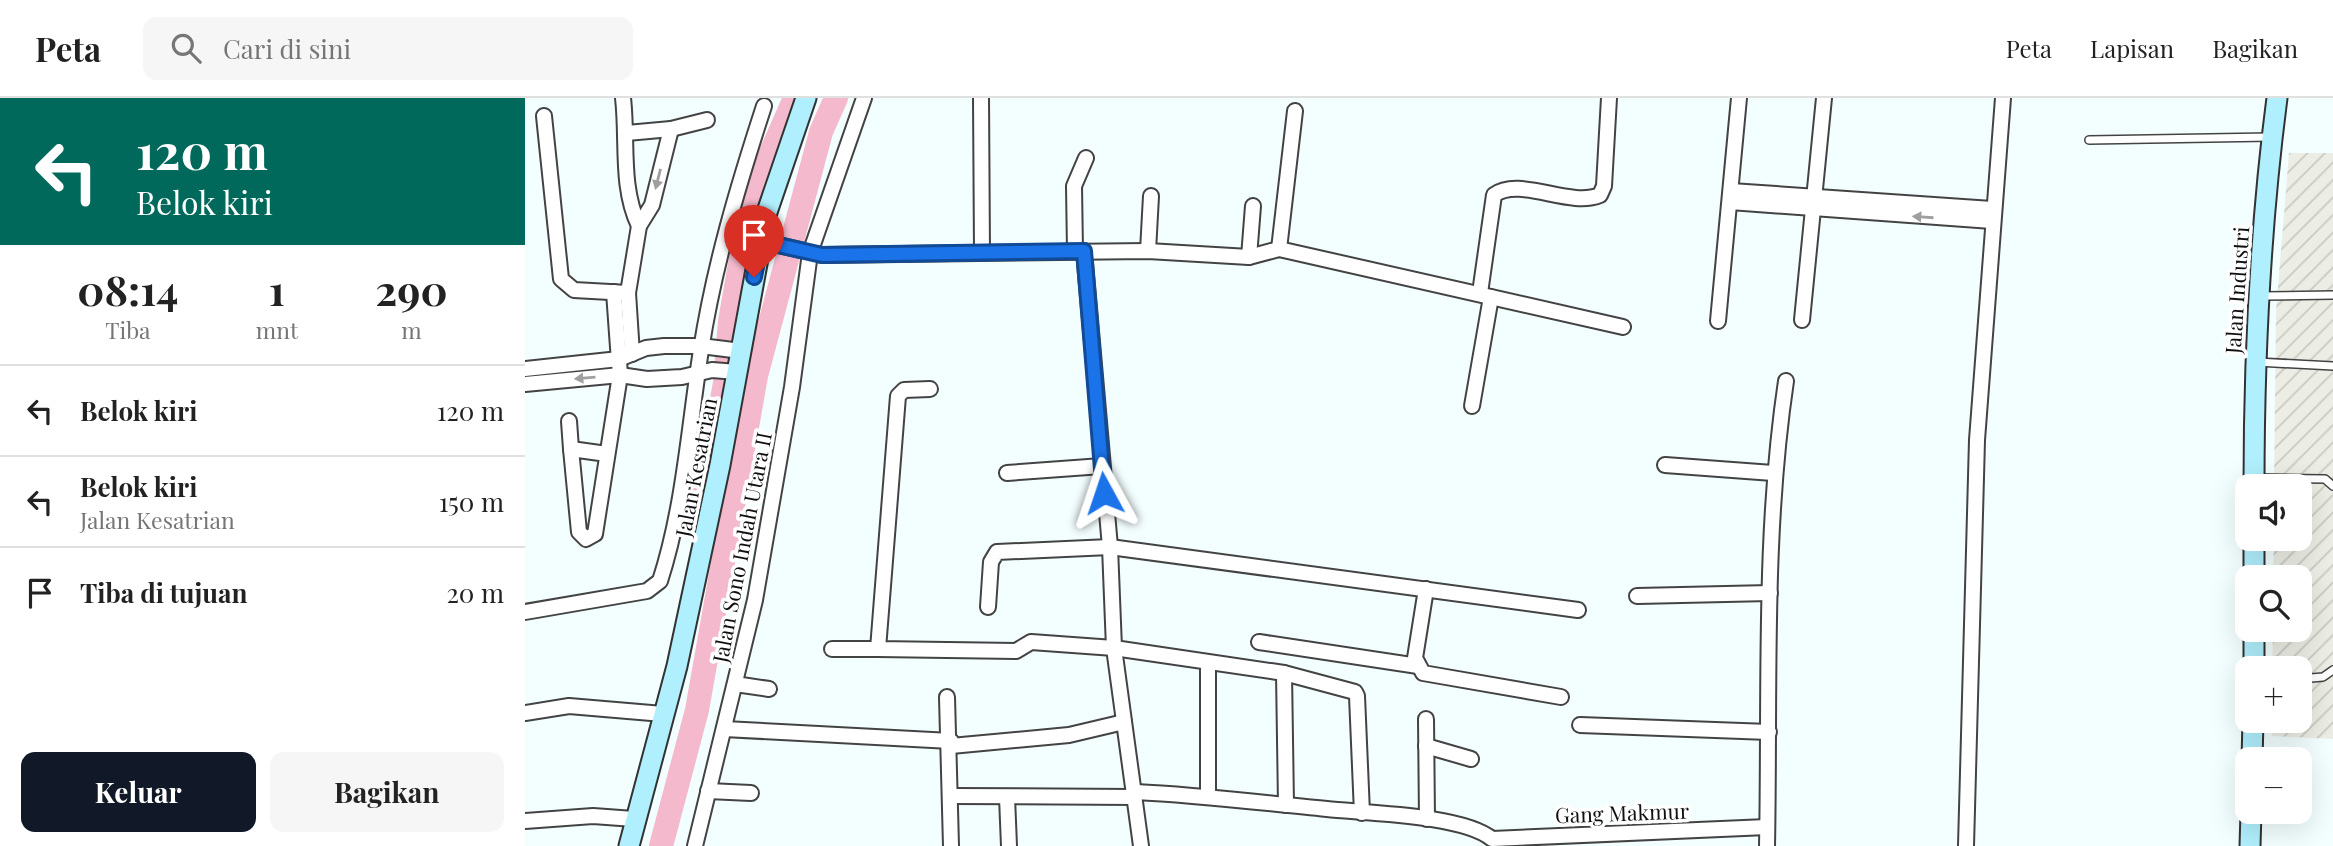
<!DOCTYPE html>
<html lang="id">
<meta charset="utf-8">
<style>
:root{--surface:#fff;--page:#f6f6f6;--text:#222;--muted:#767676;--line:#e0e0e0;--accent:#111827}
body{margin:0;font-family:"Playfair Display",serif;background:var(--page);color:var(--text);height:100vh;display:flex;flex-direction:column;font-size:26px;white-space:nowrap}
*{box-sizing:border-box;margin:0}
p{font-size:23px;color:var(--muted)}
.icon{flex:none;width:38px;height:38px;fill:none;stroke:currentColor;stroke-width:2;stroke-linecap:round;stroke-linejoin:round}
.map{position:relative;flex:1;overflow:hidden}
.details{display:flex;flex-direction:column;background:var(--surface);width:525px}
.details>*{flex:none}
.banner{background:#00695c;color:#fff;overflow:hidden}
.fabs{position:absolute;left:1710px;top:376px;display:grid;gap:14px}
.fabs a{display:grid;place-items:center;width:77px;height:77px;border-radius:14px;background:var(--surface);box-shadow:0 7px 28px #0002;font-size:35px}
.pin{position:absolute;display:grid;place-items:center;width:60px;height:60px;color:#fff;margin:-72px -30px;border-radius:50% 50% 50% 0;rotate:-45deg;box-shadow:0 0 7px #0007}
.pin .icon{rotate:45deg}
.me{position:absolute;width:77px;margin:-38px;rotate:355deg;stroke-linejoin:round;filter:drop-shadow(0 0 5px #0008)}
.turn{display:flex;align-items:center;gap:24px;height:147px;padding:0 21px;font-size:32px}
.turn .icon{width:91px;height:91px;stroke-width:2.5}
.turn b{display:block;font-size:49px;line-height:60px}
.eta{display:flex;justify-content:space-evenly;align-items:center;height:119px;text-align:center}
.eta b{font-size:42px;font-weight:700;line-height:49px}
.action{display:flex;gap:14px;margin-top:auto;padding:14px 21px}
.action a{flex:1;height:80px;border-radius:14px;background:var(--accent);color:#fff;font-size:28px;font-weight:700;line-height:80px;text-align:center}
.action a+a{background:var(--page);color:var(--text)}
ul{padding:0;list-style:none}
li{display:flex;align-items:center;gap:21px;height:91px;padding:0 21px;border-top:2px solid var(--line)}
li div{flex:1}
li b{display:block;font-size:26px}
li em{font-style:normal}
header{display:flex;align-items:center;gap:42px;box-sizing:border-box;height:98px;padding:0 35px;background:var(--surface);border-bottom:2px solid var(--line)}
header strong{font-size:33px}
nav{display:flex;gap:38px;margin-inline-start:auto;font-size:24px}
.search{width:490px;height:63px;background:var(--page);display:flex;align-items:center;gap:18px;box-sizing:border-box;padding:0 24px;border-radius:14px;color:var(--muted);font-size:26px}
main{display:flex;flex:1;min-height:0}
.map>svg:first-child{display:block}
.industrial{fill:url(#industrial-furrows)}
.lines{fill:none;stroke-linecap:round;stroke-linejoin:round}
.river{stroke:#f5b9cd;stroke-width:24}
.lane-casing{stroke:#434343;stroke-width:10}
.street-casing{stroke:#434343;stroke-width:18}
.secondary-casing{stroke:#323232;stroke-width:23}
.lane{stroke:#fff;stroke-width:7}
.street{stroke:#fff;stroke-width:14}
.secondary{stroke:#b0effd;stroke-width:19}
.oneway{fill:#9f9f9f}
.route-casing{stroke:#114b97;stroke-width:18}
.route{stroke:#1a73e8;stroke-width:12}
.labels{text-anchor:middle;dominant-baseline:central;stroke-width:7;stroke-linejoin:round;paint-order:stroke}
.street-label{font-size:21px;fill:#101010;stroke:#fff}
</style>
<header>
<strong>Peta</strong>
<div class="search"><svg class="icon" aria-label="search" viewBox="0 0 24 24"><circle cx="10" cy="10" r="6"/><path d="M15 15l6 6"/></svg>Cari di sini</div>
<nav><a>Peta</a><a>Lapisan</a><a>Bagikan</a></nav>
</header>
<main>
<section class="details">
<div class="banner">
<div class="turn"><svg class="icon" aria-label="left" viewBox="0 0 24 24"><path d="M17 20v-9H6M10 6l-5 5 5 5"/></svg><div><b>120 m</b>Belok kiri</div></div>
</div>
<div class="eta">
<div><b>08:14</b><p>Tiba</p></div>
<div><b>1</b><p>mnt</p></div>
<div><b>290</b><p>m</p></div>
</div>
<ul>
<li><svg class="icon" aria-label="left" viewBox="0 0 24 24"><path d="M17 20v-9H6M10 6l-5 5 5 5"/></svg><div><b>Belok kiri</b></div><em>120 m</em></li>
<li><svg class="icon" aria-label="left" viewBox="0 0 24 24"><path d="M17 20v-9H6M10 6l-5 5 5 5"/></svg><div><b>Belok kiri</b><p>Jalan Kesatrian</p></div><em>150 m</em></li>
<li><svg class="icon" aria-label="arrive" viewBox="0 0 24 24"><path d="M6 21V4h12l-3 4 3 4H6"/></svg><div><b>Tiba di tujuan</b></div><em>20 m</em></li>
</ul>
<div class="action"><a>Keluar</a><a>Bagikan</a></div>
</section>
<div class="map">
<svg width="1808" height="748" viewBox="0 0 1808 748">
<defs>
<pattern id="industrial-furrows" width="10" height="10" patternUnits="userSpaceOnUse" patternTransform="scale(1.75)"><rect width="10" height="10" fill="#eceee5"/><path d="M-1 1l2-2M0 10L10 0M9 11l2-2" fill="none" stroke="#c9cbc3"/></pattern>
</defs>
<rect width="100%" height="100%" fill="#f3feff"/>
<polygon class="industrial" points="1764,55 1808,55 1808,641 1747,638 1747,623 1774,623 1774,570 1747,570 1748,532 1774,532 1774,480 1748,479 1749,441 1774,441 1774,388 1749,388 1751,213"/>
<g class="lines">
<g class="river">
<polyline points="177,410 200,285 205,223 227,98 270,0"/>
<polyline points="136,748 172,612 231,278 296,34 311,0"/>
</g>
<defs>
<g id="lane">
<polyline points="1564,42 1745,39"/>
<polyline points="1737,198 1808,197"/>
<polyline points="1732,264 1808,268"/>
<polyline points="1731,380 1800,381 1808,388"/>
<polyline points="1774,581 1798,579 1808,572"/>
</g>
<g id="street">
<path d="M98 0C103 43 95 88 114 128"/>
<polyline points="456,0 457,154"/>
<polyline points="19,18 36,181 49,192 103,195"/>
<polyline points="102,35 146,31 182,22"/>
<polyline points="1206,93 1467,111"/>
<polyline points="1205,104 1467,123"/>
<polyline points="236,143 297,157 623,153 724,159 754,151 1098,229"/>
<polyline points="754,151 770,13"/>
<polyline points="550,153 549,88 561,60"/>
<polyline points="559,153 585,449 589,550 616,748"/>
<polyline points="623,153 626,98"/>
<polyline points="724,159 728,108"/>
<path d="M955 195 969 97C995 78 1044 110 1075 97L1079 88 1084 0"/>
<polyline points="1277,222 1299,0"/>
<polyline points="1193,223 1214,0"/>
<polyline points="107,256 103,195 114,128 127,107 146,31"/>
<polyline points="0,271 94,261 121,250 139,248 176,248 216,253"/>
<polyline points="0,286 95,277 122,281 157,279 187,272 212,274"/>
<polyline points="405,291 379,292 373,298 353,551 491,553 506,544 589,550 759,575 830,594 832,598 837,715"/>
<polyline points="947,308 966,199"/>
<polyline points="44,323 46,351"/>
<polyline points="82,356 46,351 54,434 61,441 70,436 95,277 89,194"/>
<polyline points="1140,367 1248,375"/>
<polyline points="482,375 577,368"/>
<polyline points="901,491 890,560 898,575 1036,599"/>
<polyline points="1112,498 1245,495"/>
<polyline points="463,509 466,464 472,454 585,449 1053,512"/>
<path d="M0 514 122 493 135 483C159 409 164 328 176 252 189 168 213 88 239 8"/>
<polyline points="734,544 893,568"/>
<polyline points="307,551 353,551"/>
<polyline points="759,575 761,707"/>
<polyline points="210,586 244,591"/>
<polyline points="422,599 426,748"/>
<polyline points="0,615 44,608 138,616"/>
<polyline points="901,621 902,721"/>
<polyline points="1055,627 1244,634"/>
<polyline points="199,631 426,643"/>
<polyline points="426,648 544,637 599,624"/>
<polyline points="901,648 946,661"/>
<polyline points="183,693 226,695"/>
<path d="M611 694C675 697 738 705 802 711 841 715 939 717 967 741L1242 729"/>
<polyline points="425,698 610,699"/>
<polyline points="683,698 683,565"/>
<polyline points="482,699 484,748"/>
<polyline points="0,723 68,718 109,721"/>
<polyline points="170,748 230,502 267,289 285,155 339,0"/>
<path d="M1242 748C1245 593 1238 437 1261 283"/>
<polyline points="1441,748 1452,342 1478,0"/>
</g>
<g id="secondary">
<path d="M1729 388C1729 258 1735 130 1752 0"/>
<polyline points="1729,441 1729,480"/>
<polyline points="1729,532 1729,570"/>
<polyline points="1727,662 1728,623"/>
<polyline points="104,748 152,568 195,367 241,117 281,0"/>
<polyline points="1725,748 1726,714"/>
</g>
</defs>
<use href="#lane" class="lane-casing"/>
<use href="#street" class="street-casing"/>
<use href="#secondary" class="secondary-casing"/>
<use href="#lane" class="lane"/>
<use href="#street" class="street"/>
<use href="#secondary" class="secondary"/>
</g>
<defs><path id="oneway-solid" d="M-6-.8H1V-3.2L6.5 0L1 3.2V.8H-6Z" transform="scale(1.75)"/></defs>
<g class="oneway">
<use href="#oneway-solid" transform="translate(133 81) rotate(104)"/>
<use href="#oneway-solid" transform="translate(1398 119) rotate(-176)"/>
<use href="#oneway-solid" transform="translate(60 280) rotate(175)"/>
</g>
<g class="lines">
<defs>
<polyline id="route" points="229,179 236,143 297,157 559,153 579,395"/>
</defs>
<use href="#route" class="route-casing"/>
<use href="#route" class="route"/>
</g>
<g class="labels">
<g class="street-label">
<text transform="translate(1711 192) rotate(-86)">Jalan Industri</text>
<text transform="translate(170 369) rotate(-79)">Jalan Kesatrian</text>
<text transform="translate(216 449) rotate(-79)">Jalan Sono Indah Utara II</text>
<text transform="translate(1097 714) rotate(-2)">Gang Makmur</text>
</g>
</g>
</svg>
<div class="fabs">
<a><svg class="icon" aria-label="sound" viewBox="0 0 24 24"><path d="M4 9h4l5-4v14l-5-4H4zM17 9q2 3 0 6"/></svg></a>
<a><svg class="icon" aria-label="search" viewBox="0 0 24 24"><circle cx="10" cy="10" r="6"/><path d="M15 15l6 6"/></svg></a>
<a>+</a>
<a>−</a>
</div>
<div class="pin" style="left:229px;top:179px;background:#d93025"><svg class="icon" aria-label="arrive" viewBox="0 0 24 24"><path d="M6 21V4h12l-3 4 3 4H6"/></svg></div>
<svg class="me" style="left:579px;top:395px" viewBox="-20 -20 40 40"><path d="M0-17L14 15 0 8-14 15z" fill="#1a73e8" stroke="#fff" stroke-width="4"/></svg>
</div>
</main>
